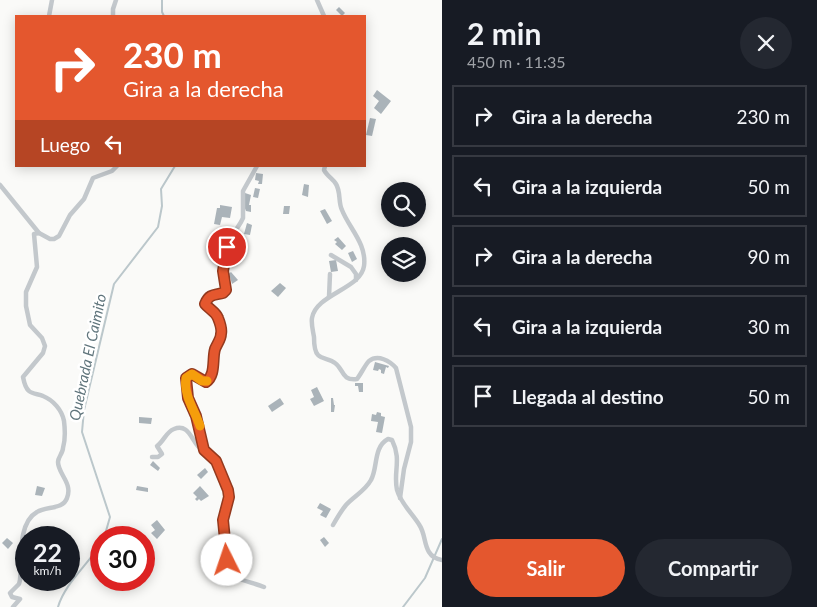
<!DOCTYPE html>
<html lang="es">
<meta charset="utf-8">
<style>
:root{--surface:#171b24;--page:#242831;--text:#f1f3f6;--muted:#9ea1a6;--line:#363941;--accent:#e4572e}
body{margin:0;font-family:Lato,sans-serif;background:var(--page);color:var(--text);height:100vh;display:flex;flex-direction:column;font-size:19px;white-space:nowrap}
*{box-sizing:border-box;margin:0}
p{font-size:16px;color:var(--muted)}
.icon{flex:none;width:28px;height:28px;fill:none;stroke:currentColor;stroke-width:2;stroke-linecap:round;stroke-linejoin:round}
.map{position:relative;flex:1;overflow:hidden}
.panel{display:flex;flex-direction:column;background:var(--surface);width:375px}
.panel>*{flex:none}
.top-card{position:absolute;left:15px;top:15px;width:351px;height:152px;border-radius:0px;box-shadow:0 2px 12px #0003;background:#e4572e;color:#fff;overflow:hidden}
.buttons{position:absolute;left:381px;top:182px;display:grid;gap:10px}
.buttons a{display:grid;place-items:center;width:45px;height:45px;border-radius:50%;background:var(--surface);box-shadow:0 2px 12px #0003;font-size:25px}
.speed{position:absolute;left:15px;top:526px;display:flex;gap:10px;font-size:25px;font-weight:700;text-align:center}
.speed>*{display:grid;place-content:center;width:65px;height:65px;border-radius:50%;background:var(--surface);box-shadow:0 2px 12px #0003;line-height:1}
.speed small{font-size:12px;font-weight:400}
.speed .limit{border:8px solid #d22;background:#fff;color:#111}
.pin{position:absolute;display:grid;place-items:center;width:42px;height:42px;color:#fff;margin:-21px;border:2px solid #fff;border-radius:50%;box-shadow:0 1px 5px #0007}
.me{position:absolute;width:55px;margin:-28px;rotate:356deg;stroke-linejoin:round;filter:drop-shadow(0 0 4px #0008)}
.turn{display:flex;align-items:center;gap:18px;height:105px;padding:0 25px;font-size:22px}
.turn .icon{width:65px;height:65px;stroke-width:2.5}
.turn b{display:block;font-size:35px;line-height:42px}
.then{display:flex;align-items:center;height:48px;padding:0 25px;background:#0003;gap:10px;font-size:19px}
.round{display:grid;place-items:center;flex:none;width:52px;height:52px;border-radius:26px;background:var(--page)}
.summary{display:flex;align-items:center;justify-content:space-between;height:85px;padding:0 25px}
h1{font-size:30px;font-weight:700;line-height:38px}
.cta{display:flex;gap:10px;margin-top:auto;padding:10px 25px}
.cta a{flex:1;height:58px;border-radius:30px;background:var(--accent);color:#fff;font-size:20px;font-weight:700;line-height:58px;text-align:center}
.cta a+a{background:var(--page);color:var(--text)}
ul{padding:0;list-style:none}
li{display:flex;align-items:center;gap:15px;height:62px;margin:0 10px 8px;padding:0 15px;border:2px solid var(--line);border-radius:0px}
li div{flex:1}
li b{display:block;font-size:19px}
li em{font-style:normal}
main{display:flex;flex:1;min-height:0}
.map>svg:first-child{display:block}
.lines{fill:none;stroke-linecap:round;stroke-linejoin:round}
.stream{stroke:#bbc7cb;stroke-width:2}
.building{fill:#aab3b9}
.minor{stroke:#c3c8cc;stroke-width:4.5}
.route-casing{stroke:#94391e;stroke-width:12}
.route{stroke:#e4572e;stroke-width:9}
.slow{stroke:#f59e0b;stroke-width:9}
.labels{text-anchor:middle;dominant-baseline:central;stroke-width:5;stroke-linejoin:round;paint-order:stroke}
.water-label{font-size:15px;font-style:italic;fill:#60757c;stroke:#fff}
</style>
<main>
<div class="map">
<svg width="442" height="607" viewBox="0 0 442 607">
<rect width="100%" height="100%" fill="#fafaf8"/>
<g class="lines">
<g class="stream">
<polyline points="162,0 162,12 164,16"/>
<polyline points="104,538 110,517 82,432 84,410 114,284 158,227 162,206 161,189 175,166"/>
<path d="M58 607C65 583 88 565 101 543"/>
<polyline points="403,607 425,578 442,539"/>
</g>
</g>
<g class="building">
<polygon points="339,7 345,13 342,16 336,10"/>
<polygon points="377,90 391,101 381,114 374,108 379,101 373,96"/>
<polygon points="370,118 376,119 372,136 366,135"/>
<polygon points="256,173 263,174 262,184 258,184 259,181 255,180"/>
<polygon points="304,184 309,185 308,197 302,195"/>
<polygon points="255,188 260,189 258,198 253,197"/>
<polygon points="245,193 251,195 249,205 251,205 251,212 246,211 244,206"/>
<polygon points="220,205 232,207 230,218 222,217 220,225 214,224 217,208 220,208"/>
<polygon points="284,206 290,206 289,214 283,214"/>
<polygon points="325,209 332,221 327,224 320,211"/>
<polygon points="247,223 252,225 250,235 244,234"/>
<polygon points="338,237 346,246 342,250 335,244 337,242 334,240"/>
<polygon points="353,251 357,259 352,262 348,253"/>
<polygon points="336,260 338,271 331,272 329,261"/>
<polygon points="231,272 238,280 232,284 230,277 228,279 226,276"/>
<polygon points="280,283 286,288 278,297 271,291"/>
<polygon points="375,362 389,366 388,368 386,367 384,374 381,373 381,370 379,369 378,371 373,370"/>
<polygon points="355,383 363,383 363,392 359,392 358,386 355,386"/>
<polygon points="317,387 324,401 314,406 310,399 314,397 311,390"/>
<polygon points="280,398 284,404 272,412 268,406"/>
<polygon points="331,398 333,398 334,405 335,405 334,412 331,412"/>
<polygon points="377,412 381,413 381,416 385,417 382,433 376,432 378,422 371,421 372,414 376,415"/>
<polygon points="139,417 152,418 151,424 139,423"/>
<polygon points="153,461 160,468 158,471 150,465"/>
<polygon points="205,468 208,472 201,479 197,475"/>
<polygon points="37,486 45,488 42,496 35,495"/>
<polygon points="137,486 148,488 148,492 136,490"/>
<polygon points="200,486 209,496 201,501 199,499 197,501 195,499 197,497 193,493"/>
<polygon points="320,503 331,509 326,518 320,515 323,511 317,508"/>
<polygon points="157,520 165,530 157,539 151,533 155,530 151,525"/>
<polygon points="324,537 329,543 325,547 320,540"/>
<polygon points="7,538 13,543 8,549 2,543"/>
</g>
<g class="lines">
<g class="minor">
<polyline points="317,0 324,16"/>
<polyline points="49,16 52,0"/>
<polyline points="113,16 113,9 116,0"/>
<path d="M257 166 243 191V218L241 222 227 244 223 271 226 290 223 293C214 295 209 294 205 304 209 309 216 312 218 318 220 323 222 330 221 334 221 341 214 349 213 356 211 366 216 375 206 382L192 375 186 378 188 398 196 416 204 450 216 461 228 490 229 497 223 520 229 574C238 580 254 583 264 587"/>
<path d="M325 166 324 170C327 176 333 179 336 184 341 192 338 202 342 210 349 228 367 244 364 266 361 289 316 294 312 318 311 324 313 331 314 337 314 342 314 351 318 355 322 359 330 359 335 363 344 369 341 381 357 379 361 374 365 365 369 361 378 354 390 361 396 368L411 427V442L404 469 400 498"/>
<polyline points="0,185 39,233 50,239 54,239 59,236 70,215 84,199 93,178 112,171 117,166"/>
<polyline points="331,255 351,267 356,274 356,280"/>
<polyline points="329,297 330,274"/>
<path d="M152 457H158L162 454 157 446C164 441 166 432 174 429 191 422 192 447 204 450"/>
<path d="M333 525C337 518 341 511 346 505 354 496 365 491 371 480 378 468 373 447 388 439L392 440C402 460 393 472 397 490 401 504 413 514 420 526 425 534 424 544 429 552 432 557 436 559 442 560"/>
<path d="M13 607 20 599 12 597 10 593 19 584 20 580C22 561 17 523 37 512 46 506 63 510 67 498 73 483 58 474 58 462 58 457 63 453 63 448 65 441 65 429 64 421 62 410 53 400 43 396 39 394 32 394 29 391 25 388 24 382 23 377L43 353 45 346 42 338 30 325 26 306V292L37 267 34 234 39 233"/>
</g>
</g>
<g class="lines">
<defs>
<path id="route" d="M227 247 223 271 226 290 223 293C214 295 209 294 205 304 209 309 216 312 218 318 220 323 222 330 221 334 221 339 217 344 215 349 212 359 216 375 206 382L192 374 186 378 188 398 196 416 204 450 216 461 228 490 229 497 223 520 227 560"/>
</defs>
<use href="#route" class="route-casing"/>
<use href="#route" class="route"/>
<path class="slow" d="M200 426C195 411 183 394 186 378L192 374 202 381H207"/>
</g>
<g class="labels">
<g class="water-label">
<text transform="translate(87 357) rotate(-78)">Quebrada El Caimito</text>
</g>
</g>
</svg>
<div class="buttons">
<a><svg class="icon" aria-label="search" viewBox="0 0 24 24"><circle cx="10" cy="10" r="6"/><path d="M15 15l6 6"/></svg></a>
<a><svg class="icon" aria-label="layers" viewBox="0 0 24 24"><path d="M12 4l9 5-9 5-9-5zM3 14l9 5 9-5"/></svg></a>
</div>
<div class="speed"><div>22<small>km/h</small></div><div class="limit">30</div></div>
<div class="pin" style="left:227px;top:247px;background:#d93025"><svg class="icon" aria-label="arrive" viewBox="0 0 24 24"><path d="M6 21V4h12l-3 4 3 4H6"/></svg></div>
<svg class="me" style="left:227px;top:560px" viewBox="-20 -20 40 40"><circle r="19" fill="#fff"/><path d="M0-13L10 11 0 6-10 11z" fill="#e4572e"/></svg>
<div class="top-card">
<div class="turn"><svg class="icon" aria-label="right" viewBox="0 0 24 24"><path d="M7 20v-9h11M14 6l5 5-5 5"/></svg><div><b>230 m</b>Gira a la derecha</div></div>
<div class="then">Luego<svg class="icon" aria-label="left" viewBox="0 0 24 24"><path d="M17 20v-9H6M10 6l-5 5 5 5"/></svg></div>
</div>
</div>
<section class="panel">
<div class="summary"><div><h1>2 min</h1><p>450 m · 11:35</p></div><a class="round"><svg class="icon" aria-label="close" viewBox="0 0 24 24"><path d="M6 6l12 12M18 6L6 18"/></svg></a></div>
<ul>
<li><svg class="icon" aria-label="right" viewBox="0 0 24 24"><path d="M7 20v-9h11M14 6l5 5-5 5"/></svg><div><b>Gira a la derecha</b></div><em>230 m</em></li>
<li><svg class="icon" aria-label="left" viewBox="0 0 24 24"><path d="M17 20v-9H6M10 6l-5 5 5 5"/></svg><div><b>Gira a la izquierda</b></div><em>50 m</em></li>
<li><svg class="icon" aria-label="right" viewBox="0 0 24 24"><path d="M7 20v-9h11M14 6l5 5-5 5"/></svg><div><b>Gira a la derecha</b></div><em>90 m</em></li>
<li><svg class="icon" aria-label="left" viewBox="0 0 24 24"><path d="M17 20v-9H6M10 6l-5 5 5 5"/></svg><div><b>Gira a la izquierda</b></div><em>30 m</em></li>
<li><svg class="icon" aria-label="arrive" viewBox="0 0 24 24"><path d="M6 21V4h12l-3 4 3 4H6"/></svg><div><b>Llegada al destino</b></div><em>50 m</em></li>
</ul>
<div class="cta"><a>Salir</a><a>Compartir</a></div>
</section>
</main>
